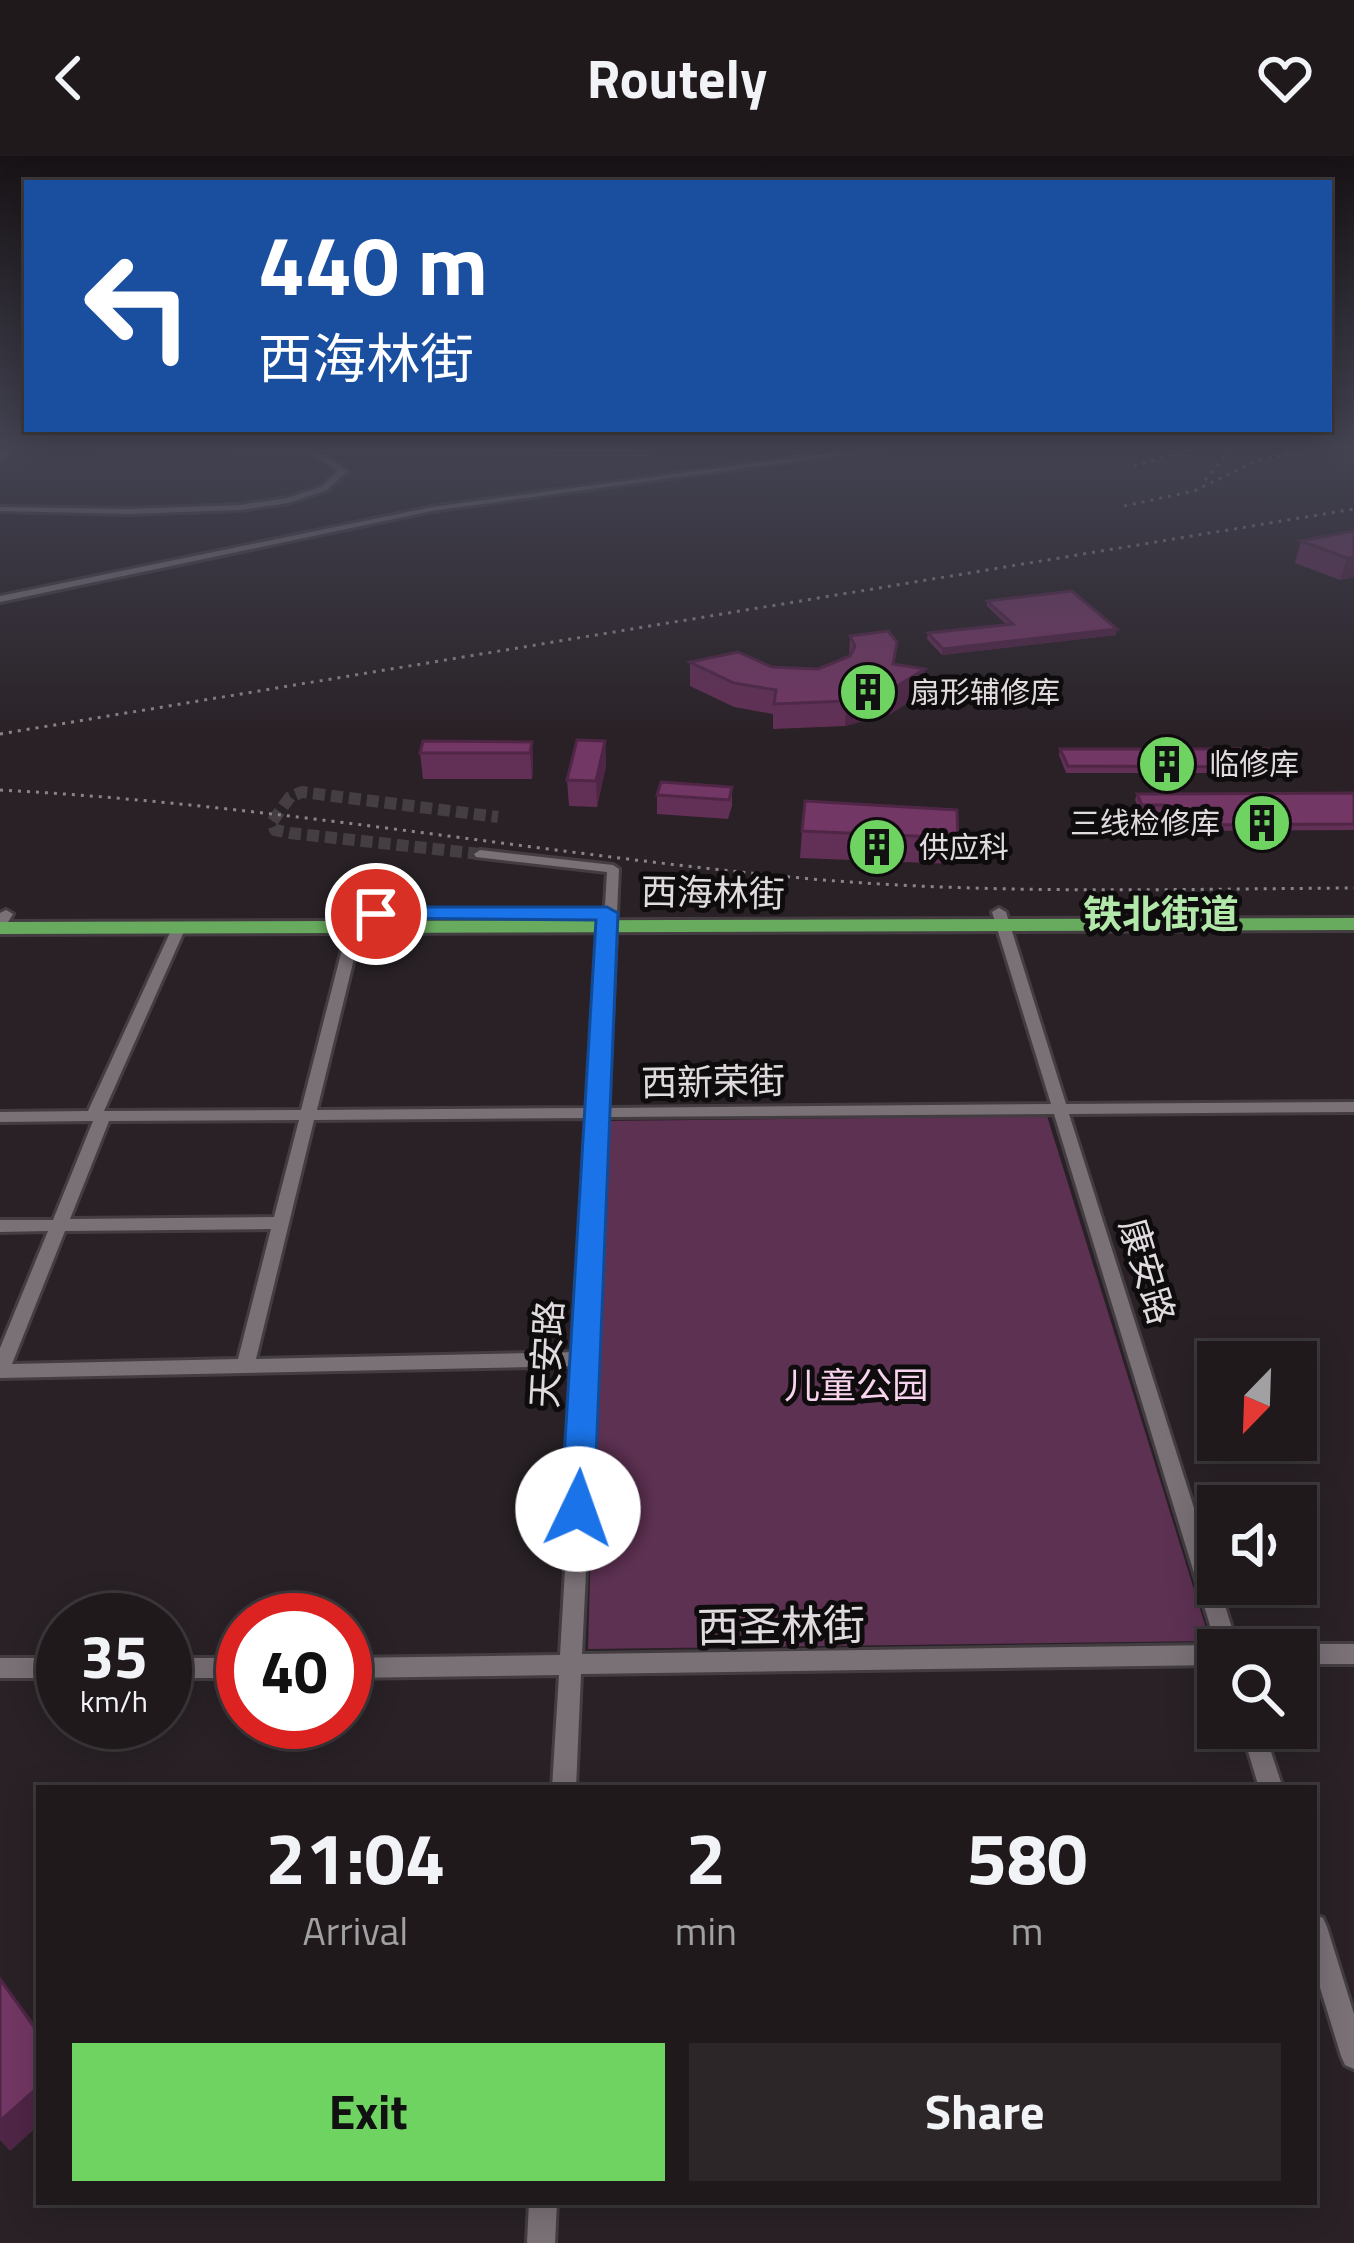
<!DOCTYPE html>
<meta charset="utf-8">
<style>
:root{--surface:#1f191c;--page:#2c2629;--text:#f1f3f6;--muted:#a1a0a3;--line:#3c383b;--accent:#6ed360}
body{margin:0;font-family:"Titillium Web","Noto Sans SC",sans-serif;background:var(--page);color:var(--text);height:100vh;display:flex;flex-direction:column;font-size:45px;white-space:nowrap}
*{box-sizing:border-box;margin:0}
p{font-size:39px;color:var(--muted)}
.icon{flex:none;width:66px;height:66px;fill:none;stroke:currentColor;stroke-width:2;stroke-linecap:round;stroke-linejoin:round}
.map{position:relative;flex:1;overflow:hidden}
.side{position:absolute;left:36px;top:1629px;width:1281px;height:420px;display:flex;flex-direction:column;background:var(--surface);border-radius:0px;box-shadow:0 6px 30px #0003,0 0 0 3px var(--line)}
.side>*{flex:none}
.guide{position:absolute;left:24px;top:24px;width:1308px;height:252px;border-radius:0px;box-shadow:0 6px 30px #0003,0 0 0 3px var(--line);background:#1a4fa0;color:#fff;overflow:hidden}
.needle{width:78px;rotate:203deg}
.buttons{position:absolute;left:1197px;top:1185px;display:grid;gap:24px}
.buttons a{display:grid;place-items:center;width:120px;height:120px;border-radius:0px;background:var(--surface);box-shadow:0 6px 30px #0003,0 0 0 3px var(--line);font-size:60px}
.speed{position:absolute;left:36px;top:1437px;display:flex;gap:24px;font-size:60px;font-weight:700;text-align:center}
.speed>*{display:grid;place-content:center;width:156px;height:156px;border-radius:50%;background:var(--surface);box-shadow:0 6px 30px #0003,0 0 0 3px var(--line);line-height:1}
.speed small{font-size:30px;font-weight:400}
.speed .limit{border:18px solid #d22;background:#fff;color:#111}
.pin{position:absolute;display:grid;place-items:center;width:102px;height:102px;color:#fff;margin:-51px;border:6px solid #fff;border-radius:50%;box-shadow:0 3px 12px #0007}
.me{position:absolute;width:132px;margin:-66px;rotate:3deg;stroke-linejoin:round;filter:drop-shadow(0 0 9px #0008)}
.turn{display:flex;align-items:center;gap:42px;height:252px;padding:0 36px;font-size:54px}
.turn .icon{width:156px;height:156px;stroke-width:2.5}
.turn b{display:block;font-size:84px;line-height:102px}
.eta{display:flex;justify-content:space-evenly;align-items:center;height:204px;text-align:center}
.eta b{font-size:72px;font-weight:700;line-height:84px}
.primary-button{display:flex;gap:24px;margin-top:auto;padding:24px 36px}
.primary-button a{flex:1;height:138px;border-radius:0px;background:var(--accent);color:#111;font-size:48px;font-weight:700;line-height:138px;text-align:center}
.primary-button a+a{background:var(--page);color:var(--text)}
header{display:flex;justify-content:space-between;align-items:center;height:156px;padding:0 36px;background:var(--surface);font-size:54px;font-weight:700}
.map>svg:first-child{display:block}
.green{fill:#5d3152}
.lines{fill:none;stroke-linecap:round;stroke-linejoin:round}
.minor-tunnel{stroke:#443d42;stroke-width:12;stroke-dasharray:12 6;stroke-linecap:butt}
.minor-casing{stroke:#433d41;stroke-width:6}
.major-casing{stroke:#433d41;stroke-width:6}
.highway-casing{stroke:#433d41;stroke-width:6}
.minor{fill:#7a7177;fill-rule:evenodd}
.major{fill:#6f9468;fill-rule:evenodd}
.highway{fill:#68ab5e;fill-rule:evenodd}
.rail{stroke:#8a8488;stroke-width:3;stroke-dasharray:3 6;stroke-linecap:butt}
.wall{fill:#622f56}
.shaded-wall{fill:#502646}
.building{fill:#723764;stroke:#502646;stroke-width:3}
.route{fill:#1a73e8;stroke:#114b97;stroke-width:3}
.labels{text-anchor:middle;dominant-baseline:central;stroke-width:10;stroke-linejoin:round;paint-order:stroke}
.far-poi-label{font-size:30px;fill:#e0dbde;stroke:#0f0c0e;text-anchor:start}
.street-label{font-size:36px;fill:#e0dbde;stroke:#0f0c0e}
.park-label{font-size:36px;fill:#f8d3ed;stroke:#0f0c0e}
.far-district-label{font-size:39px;font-weight:bold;fill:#b2e7aa;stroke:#0f0c0e}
.near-street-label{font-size:42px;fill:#e0dbde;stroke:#0f0c0e}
</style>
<header><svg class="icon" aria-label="back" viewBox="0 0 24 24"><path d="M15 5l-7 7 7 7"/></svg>Routely<svg class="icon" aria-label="heart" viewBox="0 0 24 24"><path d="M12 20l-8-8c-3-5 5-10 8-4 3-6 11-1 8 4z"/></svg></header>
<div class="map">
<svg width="1354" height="2087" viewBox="0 0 1354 2087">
<rect width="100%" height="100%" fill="#292126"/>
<polygon class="green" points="1047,960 1210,1485 588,1493 603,965"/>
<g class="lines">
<polyline class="minor-tunnel" points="480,698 290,677 275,674 272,666 290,641 302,636 498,661"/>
<defs>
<g id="minor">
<polygon points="898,288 919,288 432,355 0,446 0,440 432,351"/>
<polygon points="104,292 651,293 655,295 651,297 320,297 347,315 327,334 288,347 240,354 128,358 0,355 0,351 128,353 240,349 287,342 321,331 338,315 311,297 101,296"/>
<path d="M480 694 613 709 619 713 608 952 1051 948 992 756 999 752 1006 756 1066 948 1354 946V956L1069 958 1239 1494H1218V1509L581 1518 576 1632H552L559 1519 345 1522V1502L560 1499 577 1210 0 1222V1192L48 1075 0 1076V1064H53L93 965 0 966V956L88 955 174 768H184L186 771 104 955 301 954 348 770 355 766 362 770 317 954 593 952 607 716 476 701 474 698ZM1054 958 1216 1489 582 1498 608 961ZM592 962 578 1196 256 1203 314 964ZM299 964 274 1061 70 1063 109 965ZM271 1073 238 1203 12 1208 65 1075Z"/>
<polygon points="6,754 13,758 5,771 0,772 0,757"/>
<polygon points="1296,1488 1354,1488 1354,1508 1296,1508 1296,1494 1287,1494"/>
<rect x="0" y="1502" width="63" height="20"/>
<rect x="165" y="1502" width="78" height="20"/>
<polygon points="1241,1572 1263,1572 1283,1632 1259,1632"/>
<polygon points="1314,1758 1323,1762 1327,1771 1354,1858 1354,1913 1345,1909 1341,1900 1314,1812"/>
<polygon points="529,2046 557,2046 555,2087 527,2087"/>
</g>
<polygon id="major" points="9,288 19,288 0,305 0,296"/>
<polygon id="highway" points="1354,762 1354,774 0,778 0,766"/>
</defs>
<use href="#minor" class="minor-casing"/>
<use href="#major" class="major-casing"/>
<use href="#highway" class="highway-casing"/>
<use href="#minor" class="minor"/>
<use href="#major" class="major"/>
<use href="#highway" class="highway"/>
<g class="rail">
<polyline points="1134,310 1213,288"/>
<polyline points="1205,324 1236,288"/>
<polyline points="1124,350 1194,335 1258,304 1354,288"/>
<polyline points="0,578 1354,353"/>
<path d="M0 634C269 648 533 697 801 722 985 739 1170 733 1354 732"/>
</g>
</g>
<g class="wall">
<polygon points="1354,375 1354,421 1340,424 1295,407 1301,385"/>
<polygon points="987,445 1116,479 942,499 927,483 928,477 1007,469 987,450"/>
<polygon points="850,480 895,508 922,537 892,557 845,570 773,573 773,558 734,551 690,530 690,506 818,513 849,501"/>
<polygon points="605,585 606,610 597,651 569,650 567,624"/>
<polygon points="532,586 533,611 532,623 423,623 420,597"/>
<polygon points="1060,593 1279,611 1278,617 1066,617 1059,599"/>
<polygon points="732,631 732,650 728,663 657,658 657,639"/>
<polygon points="1354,637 1354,674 1174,675 1164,656 1141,656 1135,644 1137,638"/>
<polygon points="802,675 958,682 954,708 800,702"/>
</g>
<g class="shaded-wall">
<polygon points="1354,401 1354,421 1340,424 1347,402"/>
<polygon points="1117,473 1116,479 942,499 943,493"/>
<polygon points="925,513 922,537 892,557 845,570 847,545"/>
<polygon points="605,585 606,610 597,651 596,625"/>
<polygon points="532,586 533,611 532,623 530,597"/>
<polygon points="0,1821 39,1874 39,1878 0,1823"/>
<polygon points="39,1930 39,1969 10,1995 0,1984 0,1965"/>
</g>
<g class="building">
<polygon points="1354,375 1354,401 1347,402 1301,385"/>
<polygon points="1072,435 1117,473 943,493 928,477 1013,468 987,445"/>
<polygon points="888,475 897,486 893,508 925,513 894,532 847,545 774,548 776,534 734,527 690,506 738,496 772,511 818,513 850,500 855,490 850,480"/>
<polygon points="577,584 605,585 596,625 567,624"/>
<polygon points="423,585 532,586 530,597 420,597"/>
<polygon points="1060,593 1269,593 1279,611 1068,610"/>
<polygon points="661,626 732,631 729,644 657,639"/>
<polygon points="1354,637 1354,668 1175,669 1165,649 1142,649 1137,638"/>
<polygon points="805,645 957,654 958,682 802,675"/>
<polygon points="0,1823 39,1878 39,1930 0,1965"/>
</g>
<linearGradient id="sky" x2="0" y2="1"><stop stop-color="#171215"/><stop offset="0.5" stop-color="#434352"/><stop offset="1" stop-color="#434352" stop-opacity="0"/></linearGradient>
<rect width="1354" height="580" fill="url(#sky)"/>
<polygon class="route" points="376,751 607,751 618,757 594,1353 589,1363 578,1367 566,1363 561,1353 596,764 368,762 365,758"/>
<defs>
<symbol id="building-disc" viewBox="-11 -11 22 22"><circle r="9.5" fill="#6ed360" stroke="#0f0c0e"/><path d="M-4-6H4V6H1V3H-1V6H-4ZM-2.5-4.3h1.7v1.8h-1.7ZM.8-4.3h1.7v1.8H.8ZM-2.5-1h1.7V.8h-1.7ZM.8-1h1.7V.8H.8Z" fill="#111"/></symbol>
</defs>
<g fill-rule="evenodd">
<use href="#building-disc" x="835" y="503" width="66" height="66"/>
<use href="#building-disc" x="1134" y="575" width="66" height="66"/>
<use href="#building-disc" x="1229" y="634" width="66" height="66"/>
<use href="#building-disc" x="844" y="658" width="66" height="66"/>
</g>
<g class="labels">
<g class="far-poi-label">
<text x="910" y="536">扇形辅修库</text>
<text x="1209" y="608">临修库</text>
<text x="1220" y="667" text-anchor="end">三线检修库</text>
<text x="919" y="691">供应科</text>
</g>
<g class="street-label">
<text transform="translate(713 736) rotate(1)">西海林街</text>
<text transform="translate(713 925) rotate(-1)">西新荣街</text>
<text transform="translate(1148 1115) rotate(73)">康安路</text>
<text transform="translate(546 1198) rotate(-87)">天安路</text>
</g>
<g class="park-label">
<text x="856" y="1228">儿童公园</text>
</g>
<g class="far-district-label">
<text x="1161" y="757">铁北街道</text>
</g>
<g class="near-street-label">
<text transform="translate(781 1469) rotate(-1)">西圣林街</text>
</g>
</g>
</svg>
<div class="buttons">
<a><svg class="needle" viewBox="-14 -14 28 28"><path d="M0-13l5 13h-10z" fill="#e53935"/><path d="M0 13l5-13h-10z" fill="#a1a0a3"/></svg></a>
<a><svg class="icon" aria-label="sound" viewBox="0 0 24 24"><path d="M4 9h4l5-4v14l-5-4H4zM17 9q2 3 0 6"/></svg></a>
<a><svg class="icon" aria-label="search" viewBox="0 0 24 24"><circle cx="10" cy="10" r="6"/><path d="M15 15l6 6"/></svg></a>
</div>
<div class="speed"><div>35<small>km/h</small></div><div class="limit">40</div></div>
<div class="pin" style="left:376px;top:758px;background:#d93025"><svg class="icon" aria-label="arrive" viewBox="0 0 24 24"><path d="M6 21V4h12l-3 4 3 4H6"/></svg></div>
<svg class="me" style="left:578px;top:1353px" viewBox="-20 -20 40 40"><circle r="19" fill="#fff"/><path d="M0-13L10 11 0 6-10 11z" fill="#1a73e8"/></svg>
<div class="guide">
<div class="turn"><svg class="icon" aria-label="left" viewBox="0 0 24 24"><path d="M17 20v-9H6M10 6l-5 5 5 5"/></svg><div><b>440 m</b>西海林街</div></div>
</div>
<section class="side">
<div class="eta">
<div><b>21:04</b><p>Arrival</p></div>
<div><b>2</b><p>min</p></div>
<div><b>580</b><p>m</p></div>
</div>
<div class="primary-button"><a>Exit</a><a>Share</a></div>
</section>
</div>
